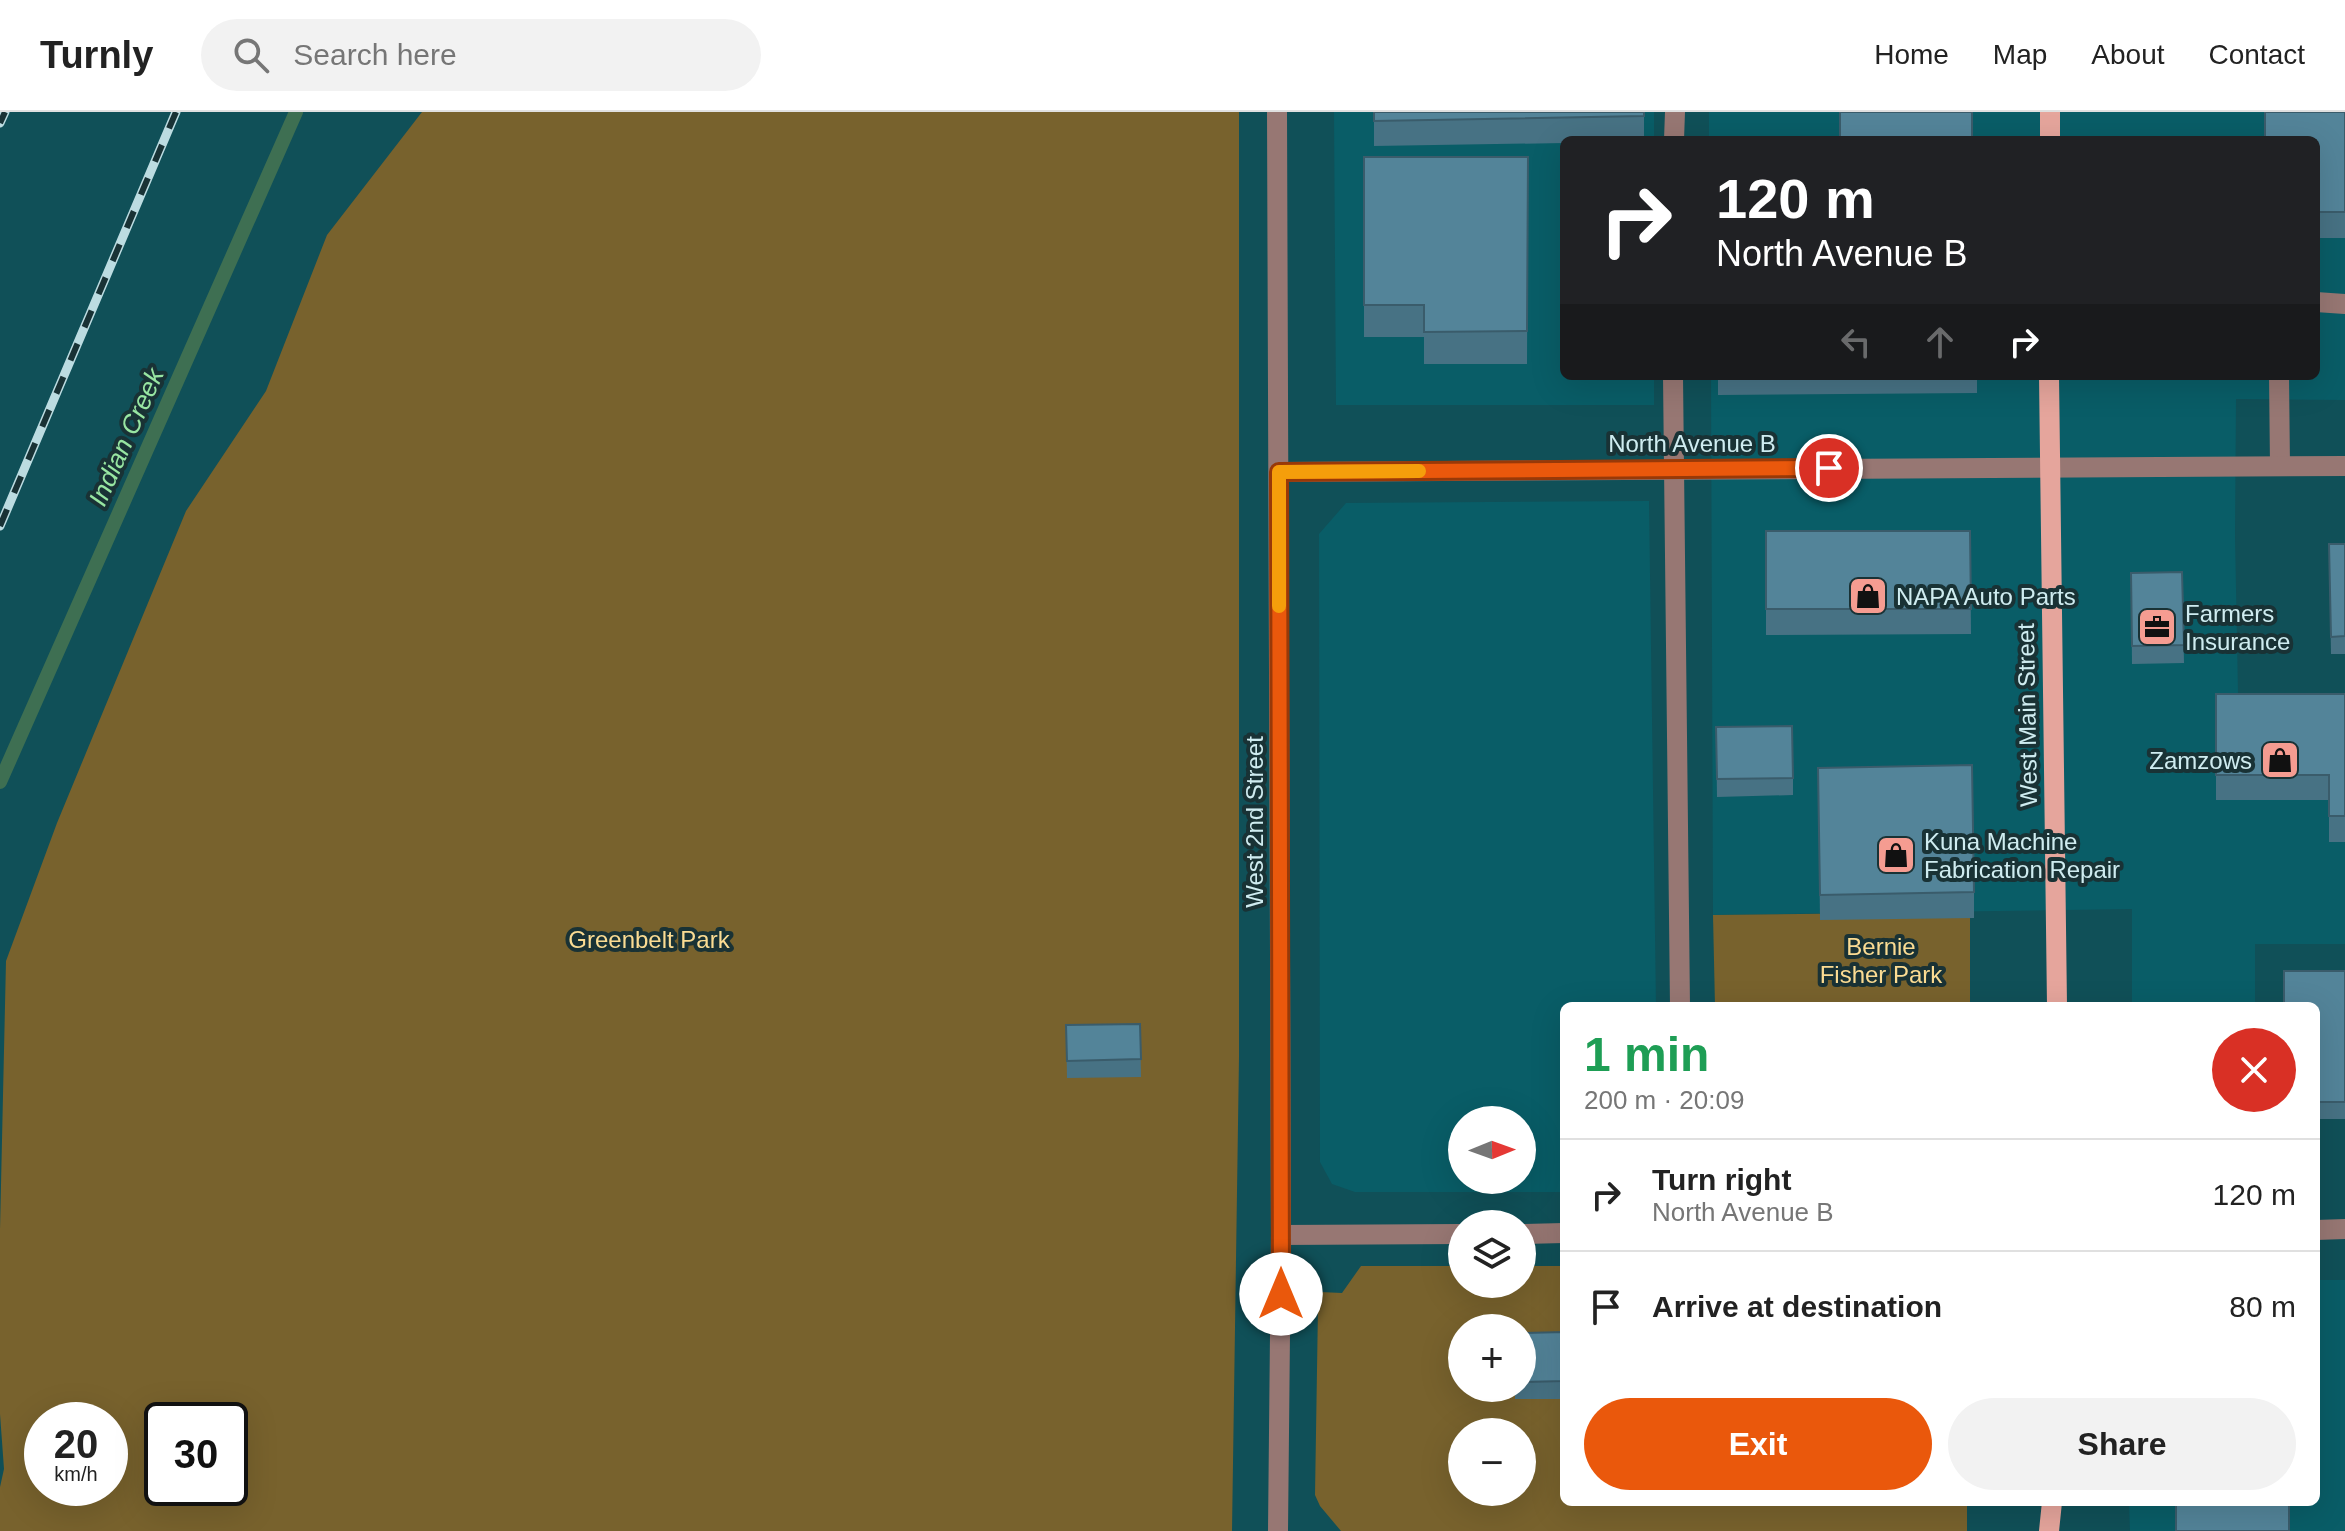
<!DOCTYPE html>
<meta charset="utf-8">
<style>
:root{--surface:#fff;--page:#f2f2f2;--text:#222;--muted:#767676;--line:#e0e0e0;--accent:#ea580c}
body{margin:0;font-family:Arial,sans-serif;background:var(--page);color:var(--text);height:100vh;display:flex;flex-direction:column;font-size:30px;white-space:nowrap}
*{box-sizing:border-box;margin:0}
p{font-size:26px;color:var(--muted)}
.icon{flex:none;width:44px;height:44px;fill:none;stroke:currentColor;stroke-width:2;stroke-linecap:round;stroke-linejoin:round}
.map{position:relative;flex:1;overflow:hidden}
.panel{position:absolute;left:1560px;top:890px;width:760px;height:504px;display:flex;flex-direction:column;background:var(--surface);border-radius:12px;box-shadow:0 8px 32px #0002}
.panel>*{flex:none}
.banner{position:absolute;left:1560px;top:24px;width:760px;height:244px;border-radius:12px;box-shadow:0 8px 32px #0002;background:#202124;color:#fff;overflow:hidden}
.needle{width:52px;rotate:89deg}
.tools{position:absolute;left:1448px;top:994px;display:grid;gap:16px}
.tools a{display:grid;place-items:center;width:88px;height:88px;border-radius:50%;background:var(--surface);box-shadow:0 8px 32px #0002;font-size:40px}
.speed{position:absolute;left:24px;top:1290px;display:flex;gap:16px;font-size:40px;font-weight:700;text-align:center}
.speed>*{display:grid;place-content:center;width:104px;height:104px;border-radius:50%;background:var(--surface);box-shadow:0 8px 32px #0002;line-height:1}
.speed small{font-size:20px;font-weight:400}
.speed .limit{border:4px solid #111;border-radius:12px;background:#fff;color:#111}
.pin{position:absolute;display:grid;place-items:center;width:68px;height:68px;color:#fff;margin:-34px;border:4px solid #fff;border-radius:50%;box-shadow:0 2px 8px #0007}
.me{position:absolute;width:88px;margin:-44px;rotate:0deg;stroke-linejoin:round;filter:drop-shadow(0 0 6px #0008)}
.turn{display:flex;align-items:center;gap:28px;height:168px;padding:0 24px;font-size:36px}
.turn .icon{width:104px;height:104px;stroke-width:2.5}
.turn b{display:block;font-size:56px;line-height:68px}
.lanes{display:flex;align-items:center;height:76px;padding:0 24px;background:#0003;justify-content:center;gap:40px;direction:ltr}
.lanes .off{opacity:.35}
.round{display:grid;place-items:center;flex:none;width:84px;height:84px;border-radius:42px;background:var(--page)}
.overview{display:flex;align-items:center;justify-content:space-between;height:136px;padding:0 24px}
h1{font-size:48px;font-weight:700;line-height:60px;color:#1e9e55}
.cta{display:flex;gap:16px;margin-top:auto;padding:16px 24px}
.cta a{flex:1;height:92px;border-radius:48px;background:var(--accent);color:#fff;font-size:32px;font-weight:700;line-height:92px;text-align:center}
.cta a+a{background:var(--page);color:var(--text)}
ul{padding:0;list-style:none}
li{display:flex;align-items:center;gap:24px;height:112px;padding:0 24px;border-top:2px solid var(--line)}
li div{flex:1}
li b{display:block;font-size:30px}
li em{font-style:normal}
header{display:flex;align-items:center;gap:48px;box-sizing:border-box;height:112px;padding:0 40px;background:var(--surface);border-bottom:2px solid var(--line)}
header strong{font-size:38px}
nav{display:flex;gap:44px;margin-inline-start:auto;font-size:28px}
.search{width:560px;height:72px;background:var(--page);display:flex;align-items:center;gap:20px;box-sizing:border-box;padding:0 28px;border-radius:44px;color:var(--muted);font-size:30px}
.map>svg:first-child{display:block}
.built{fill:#095d67;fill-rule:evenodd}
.green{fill:#78622d;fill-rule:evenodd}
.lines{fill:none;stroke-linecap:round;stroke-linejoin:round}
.stream{stroke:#3e6f52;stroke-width:14}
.minor{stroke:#977773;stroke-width:20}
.major{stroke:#e5a59c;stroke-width:20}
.rail-casing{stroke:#bcdce1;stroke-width:9}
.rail{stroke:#193235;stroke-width:6;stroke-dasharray:18;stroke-linecap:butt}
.wall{fill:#477284}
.building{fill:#538499;stroke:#3a5c6b;stroke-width:2}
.route-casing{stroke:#983908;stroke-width:20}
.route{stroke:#ea580c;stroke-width:14}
.slow{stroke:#f59e0b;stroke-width:14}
.labels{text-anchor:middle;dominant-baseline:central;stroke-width:8;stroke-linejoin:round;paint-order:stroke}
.street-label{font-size:24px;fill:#cfecf0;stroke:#193235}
.poi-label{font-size:24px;fill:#cfecf0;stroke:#193235;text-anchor:start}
.park-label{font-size:24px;fill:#fbdc93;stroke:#193235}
.water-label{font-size:26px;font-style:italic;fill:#98e6a2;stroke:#193235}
</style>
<header>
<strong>Turnly</strong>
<div class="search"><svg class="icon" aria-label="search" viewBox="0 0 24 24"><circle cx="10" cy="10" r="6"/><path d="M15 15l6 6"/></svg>Search here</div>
<nav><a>Home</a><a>Map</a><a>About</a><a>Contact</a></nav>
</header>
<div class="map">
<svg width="2345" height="1419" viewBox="0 0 2345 1419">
<rect width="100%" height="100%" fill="#105058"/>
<g class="built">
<polygon points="1334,0 1654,0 1654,28 1564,28 1564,264 1654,264 1654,293 1336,293"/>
<polygon points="1709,0 2345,0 2345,288 2236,287 2235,424 2238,581 2345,582 2345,832 2255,832 2255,894 2132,894 2132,797 1713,803 1711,264 2316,264 2316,28 1709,28"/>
<path d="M1649 389 1656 894H1564V1080H1355L1332 1072 1320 1050 1319 422 1346 391ZM1462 1008H1522V1068H1462Z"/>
<polygon points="2316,1168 2345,1168 2345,1419 2130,1419 2129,1390 2316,1390"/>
</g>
<g class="green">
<path d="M422 0H1239V945L1232 1419H0V1375L4 1357 0 1302V1118L6 849 57 711 186 399 266 279 327 123ZM42 1308H110V1376H42ZM162 1308H230V1376H162Z"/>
<polygon points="1970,800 1970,894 1715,894 1713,803"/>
<path d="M1361 1154H1462V1172H1522V1154H1564V1390H1967V1419H1341L1320 1394 1315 1383 1318 1195 1320 1180 1342 1181ZM1462 1216H1522V1276H1462ZM1462 1320H1522V1380H1462Z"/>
</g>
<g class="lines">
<polyline class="stream" points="0,670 296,0"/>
<g class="minor">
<polyline points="1277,0 1281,1123 1278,1419"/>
<polyline points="1674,28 1675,0"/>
<polyline points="2316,190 2345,192"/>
<polyline points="1673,264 1680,894"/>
<polyline points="2279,264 2280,354"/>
<polyline points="1279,360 2345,354"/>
<polyline points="2316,1118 2345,1117"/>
<polyline points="1522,1122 1564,1121"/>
<polyline points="1281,1123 1462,1122"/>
</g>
<g class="major">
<polyline points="2050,28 2050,0"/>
<polyline points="2049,264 2057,894"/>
<polyline points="2049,1419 2052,1390"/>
</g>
<defs>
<g id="rail">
<polyline points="0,11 5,0"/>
<polyline points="0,414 176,0"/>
</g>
</defs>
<use href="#rail" class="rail-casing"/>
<use href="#rail" class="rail"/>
</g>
<g class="wall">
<polygon points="1374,0 1644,0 1644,28 1564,28 1564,31 1374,34"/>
<polygon points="2345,0 2345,126 2316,126 2316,28"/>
<polygon points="1364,45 1528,45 1527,252 1424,252 1424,225 1364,225"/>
<polygon points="1718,264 1977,264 1977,281 1718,283"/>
<polygon points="1766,419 1970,419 1971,522 1766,523"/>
<polygon points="2329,432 2345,432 2345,542 2331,542"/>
<polygon points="2182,460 2184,551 2132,552 2131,461"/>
<polygon points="2216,582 2345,582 2345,730 2329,730 2329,688 2216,688"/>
<polygon points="1716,615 1793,666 1793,683 1717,685"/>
<polygon points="1818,656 1974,780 1974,806 1820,808"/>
<polygon points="2345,859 2345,1007 2316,1007 2316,894"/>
<polygon points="1140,912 1141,965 1067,966 1066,913"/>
<polygon points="1564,1220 1564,1287 1515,1287 1515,1276 1522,1276 1522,1221"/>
</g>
<g class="building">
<polygon points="1374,0 1644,0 1644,4 1374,9"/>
<rect x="1840" y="0" width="132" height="28"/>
<polygon points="2265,0 2345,0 2345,100 2316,100 2316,28 2265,28"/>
<polygon points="1364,45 1528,45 1527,219 1424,220 1424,193 1364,193"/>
<polygon points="1766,419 1970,419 1971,497 1766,497"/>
<polygon points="2329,432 2345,432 2345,524 2331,525"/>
<polygon points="2182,460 2184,533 2132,534 2131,461"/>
<polygon points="2216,582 2345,582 2345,704 2329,704 2329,663 2216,663"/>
<polygon points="1792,614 1793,666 1717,667 1716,615"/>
<polygon points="1972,653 1974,780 1820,783 1818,656"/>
<polygon points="2284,859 2345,859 2345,990 2316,990 2316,894 2284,894"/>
<polygon points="1140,912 1141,947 1067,949 1066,913"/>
<polygon points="1564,1220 1564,1269 1522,1270 1522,1221"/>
<rect x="2176" y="1390" width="113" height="29"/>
</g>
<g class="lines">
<defs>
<polyline id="route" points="1281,1182 1279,360 1829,356"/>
</defs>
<use href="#route" class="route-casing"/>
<use href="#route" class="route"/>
<polyline class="slow" points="1279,494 1279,360 1419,359"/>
</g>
<defs>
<symbol id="shop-square" viewBox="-11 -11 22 22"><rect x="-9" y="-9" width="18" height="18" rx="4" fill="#f59c91" stroke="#193235"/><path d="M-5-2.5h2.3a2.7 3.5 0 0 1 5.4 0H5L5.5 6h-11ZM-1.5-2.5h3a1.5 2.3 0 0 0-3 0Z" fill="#111"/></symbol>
<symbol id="office-square" viewBox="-11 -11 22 22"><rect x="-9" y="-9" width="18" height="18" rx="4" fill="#f59c91" stroke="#193235"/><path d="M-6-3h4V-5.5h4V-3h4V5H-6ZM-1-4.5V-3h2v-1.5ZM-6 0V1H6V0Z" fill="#111"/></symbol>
</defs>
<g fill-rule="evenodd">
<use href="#shop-square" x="1846" y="462" width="44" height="44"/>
<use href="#office-square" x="2135" y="493" width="44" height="44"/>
<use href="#shop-square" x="2258" y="626" width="44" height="44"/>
<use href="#shop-square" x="1874" y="721" width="44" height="44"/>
</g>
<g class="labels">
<g class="street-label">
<text x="1692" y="331">North Avenue B</text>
<text transform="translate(2027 603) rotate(-91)">West Main Street</text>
<text transform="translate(1254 710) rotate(-90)">West 2nd Street</text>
</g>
<g class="poi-label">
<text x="1896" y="484">NAPA Auto Parts</text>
<text x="2185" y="501">Farmers<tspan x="2185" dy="28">Insurance</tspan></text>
<text x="2252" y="648" text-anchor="end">Zamzows</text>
<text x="1924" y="729">Kuna Machine<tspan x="1924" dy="28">Fabrication Repair</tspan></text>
</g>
<g class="park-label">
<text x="649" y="827">Greenbelt Park</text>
<text x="1881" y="834">Bernie<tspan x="1881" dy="28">Fisher Park</tspan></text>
</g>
<g class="water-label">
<text transform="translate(126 325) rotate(-66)">Indian Creek</text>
</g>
</g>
</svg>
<div class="tools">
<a><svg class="needle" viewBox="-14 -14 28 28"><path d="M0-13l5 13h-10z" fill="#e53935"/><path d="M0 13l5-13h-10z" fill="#767676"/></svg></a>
<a><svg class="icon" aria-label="layers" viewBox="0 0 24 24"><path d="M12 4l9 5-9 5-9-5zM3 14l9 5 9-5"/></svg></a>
<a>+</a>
<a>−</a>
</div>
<div class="speed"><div>20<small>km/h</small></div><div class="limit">30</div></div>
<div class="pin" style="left:1829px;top:356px;background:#d93025"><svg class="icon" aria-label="arrive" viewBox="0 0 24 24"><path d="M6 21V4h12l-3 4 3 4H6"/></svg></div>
<svg class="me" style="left:1281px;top:1182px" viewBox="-20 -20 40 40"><circle r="19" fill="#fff"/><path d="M0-13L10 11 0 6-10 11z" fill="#ea580c"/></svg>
<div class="banner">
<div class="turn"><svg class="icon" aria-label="right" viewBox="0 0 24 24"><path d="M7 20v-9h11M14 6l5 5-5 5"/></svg><div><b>120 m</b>North Avenue B</div></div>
<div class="lanes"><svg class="icon off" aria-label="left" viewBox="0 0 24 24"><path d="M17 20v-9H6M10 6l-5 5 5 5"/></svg><svg class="icon off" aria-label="ahead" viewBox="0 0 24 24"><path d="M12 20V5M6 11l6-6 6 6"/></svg><svg class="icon" aria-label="right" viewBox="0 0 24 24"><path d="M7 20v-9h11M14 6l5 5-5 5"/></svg></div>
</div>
<section class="panel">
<div class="overview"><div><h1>1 min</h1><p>200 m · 20:09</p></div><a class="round" style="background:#d93025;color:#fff"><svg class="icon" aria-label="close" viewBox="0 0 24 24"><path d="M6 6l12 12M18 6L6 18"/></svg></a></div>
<ul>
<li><svg class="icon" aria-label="right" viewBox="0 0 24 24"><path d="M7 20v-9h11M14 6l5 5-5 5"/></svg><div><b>Turn right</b><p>North Avenue B</p></div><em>120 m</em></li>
<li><svg class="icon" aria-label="arrive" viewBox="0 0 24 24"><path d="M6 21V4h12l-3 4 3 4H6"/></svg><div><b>Arrive at destination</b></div><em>80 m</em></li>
</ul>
<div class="cta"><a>Exit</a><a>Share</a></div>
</section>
</div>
